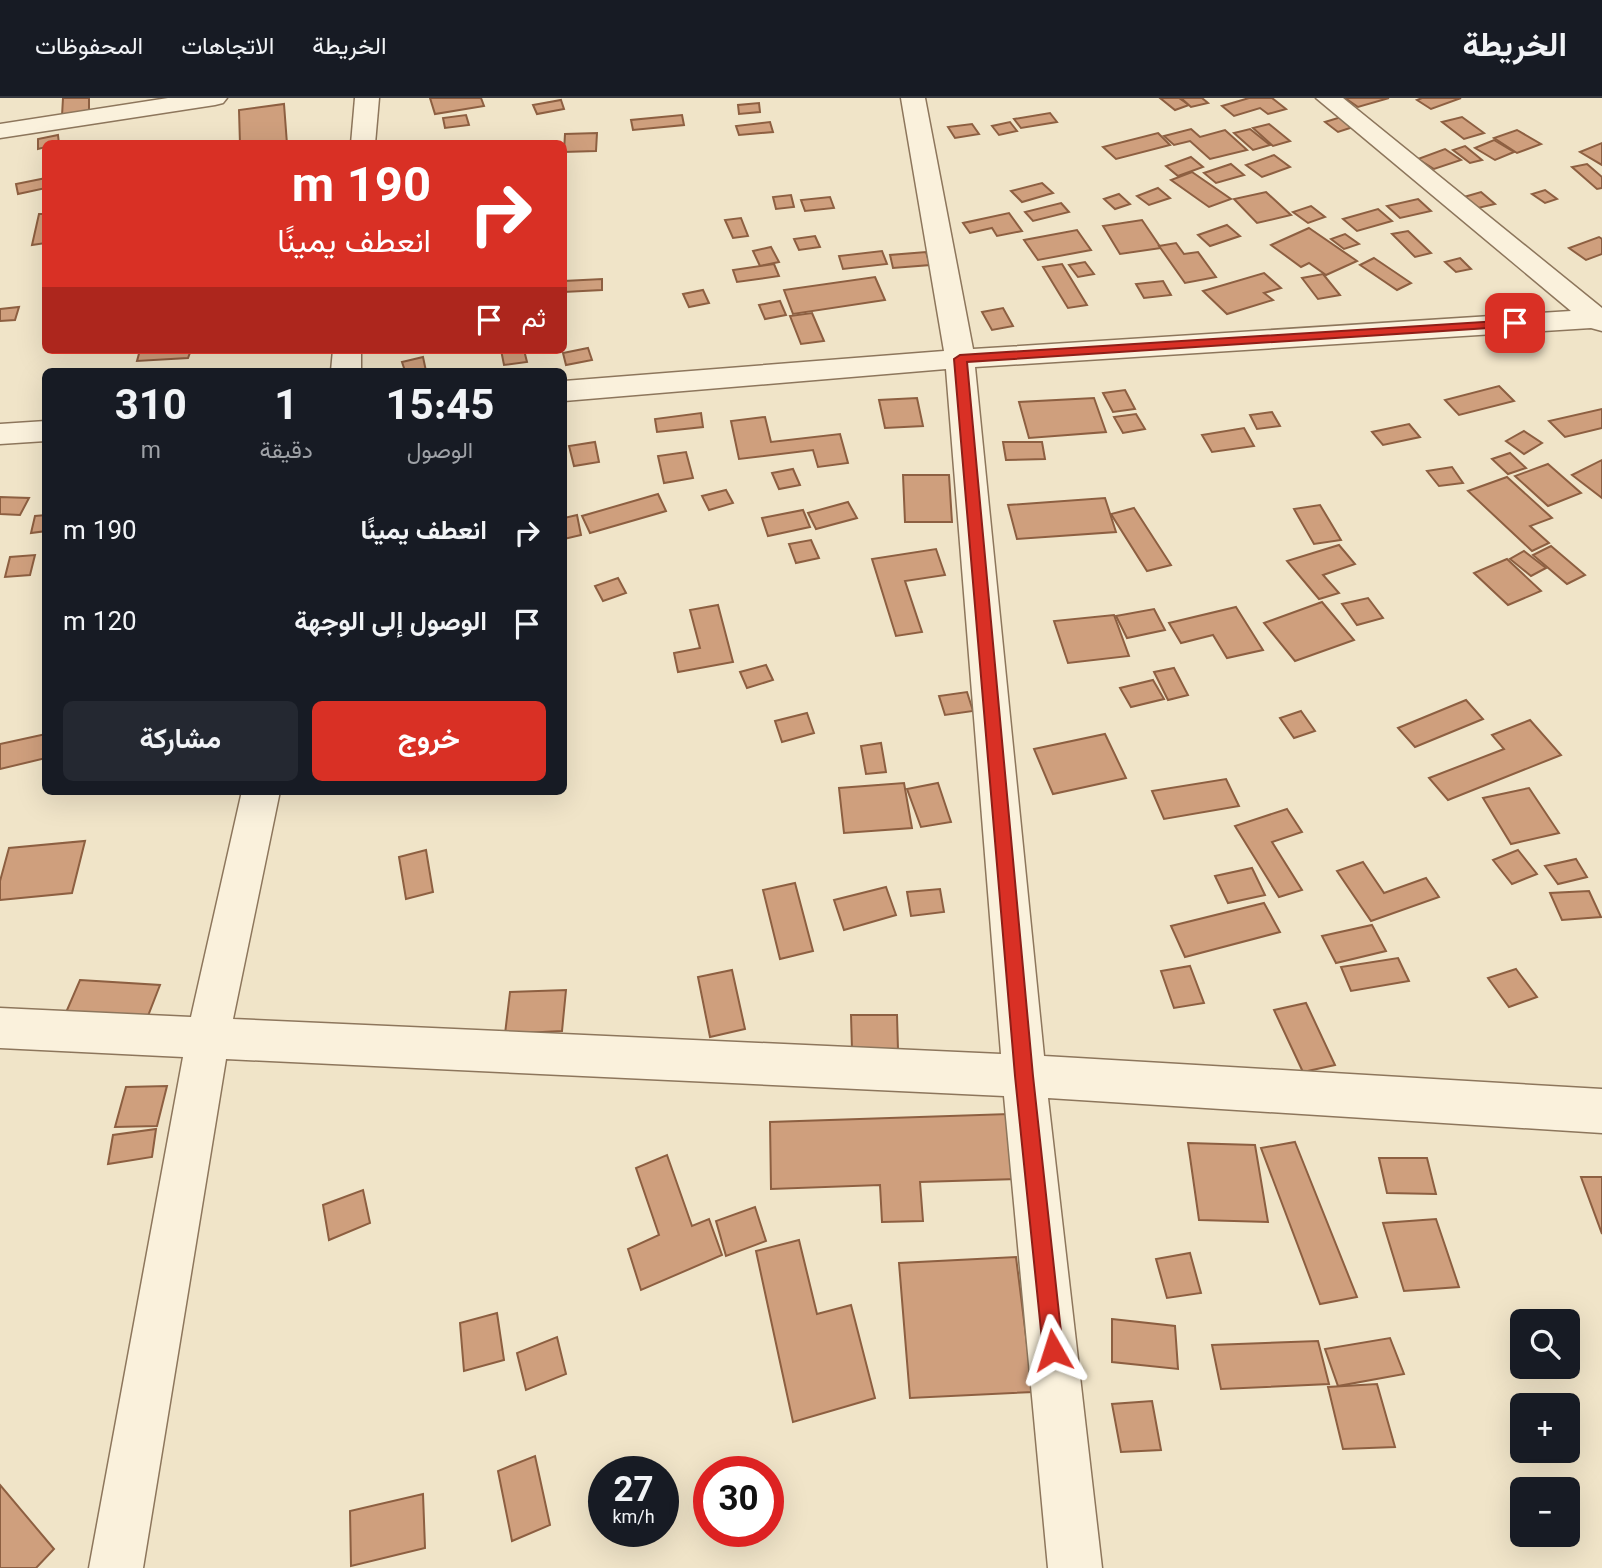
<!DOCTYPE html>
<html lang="ar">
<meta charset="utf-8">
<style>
:root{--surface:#171b24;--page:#242831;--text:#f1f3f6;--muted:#9ea1a6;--line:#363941;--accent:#d93025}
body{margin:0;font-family:Georgia,Vazirmatn,serif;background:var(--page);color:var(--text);direction:rtl;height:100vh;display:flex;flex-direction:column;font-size:26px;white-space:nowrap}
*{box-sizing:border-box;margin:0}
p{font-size:23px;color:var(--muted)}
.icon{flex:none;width:38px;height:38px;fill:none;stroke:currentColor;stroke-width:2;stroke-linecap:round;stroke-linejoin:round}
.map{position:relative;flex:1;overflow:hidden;direction:ltr}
.panel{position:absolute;left:42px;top:270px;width:525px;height:427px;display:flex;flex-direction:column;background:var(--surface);border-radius:10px;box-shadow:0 7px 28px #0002;direction:rtl}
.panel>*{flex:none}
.banner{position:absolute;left:42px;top:42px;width:525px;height:214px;border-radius:10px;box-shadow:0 7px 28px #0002;direction:rtl;background:#d93025;color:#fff;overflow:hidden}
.controls{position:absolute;left:1510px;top:1211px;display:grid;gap:14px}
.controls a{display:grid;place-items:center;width:70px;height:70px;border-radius:10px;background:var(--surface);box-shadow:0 7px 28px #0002;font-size:35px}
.speed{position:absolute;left:588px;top:1358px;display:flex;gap:14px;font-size:35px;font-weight:700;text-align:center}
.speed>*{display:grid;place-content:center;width:91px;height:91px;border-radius:50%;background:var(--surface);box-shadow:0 7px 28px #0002;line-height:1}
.speed small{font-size:18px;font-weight:400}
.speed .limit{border:10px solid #d22;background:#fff;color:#111}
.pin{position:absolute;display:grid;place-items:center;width:60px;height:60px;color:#fff;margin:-30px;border-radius:14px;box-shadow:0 4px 10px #0006}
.me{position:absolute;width:77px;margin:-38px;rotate:354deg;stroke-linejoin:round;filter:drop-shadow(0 0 5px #0008)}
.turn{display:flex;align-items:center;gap:24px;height:147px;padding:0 21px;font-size:32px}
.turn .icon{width:91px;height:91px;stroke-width:2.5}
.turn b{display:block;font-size:49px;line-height:60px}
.then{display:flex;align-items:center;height:66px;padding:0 21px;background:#0003;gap:14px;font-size:26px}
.eta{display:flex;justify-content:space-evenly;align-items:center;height:119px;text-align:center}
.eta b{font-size:42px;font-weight:700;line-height:49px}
.button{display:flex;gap:14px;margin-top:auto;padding:14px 21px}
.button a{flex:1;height:80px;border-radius:10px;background:var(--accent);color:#fff;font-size:28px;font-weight:700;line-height:80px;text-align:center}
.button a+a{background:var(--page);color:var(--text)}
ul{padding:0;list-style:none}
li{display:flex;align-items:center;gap:21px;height:91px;padding:0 21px}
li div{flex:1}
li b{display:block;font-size:26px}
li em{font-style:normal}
header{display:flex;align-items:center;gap:42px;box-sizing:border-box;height:98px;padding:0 35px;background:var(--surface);border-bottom:2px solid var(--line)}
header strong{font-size:33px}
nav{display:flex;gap:38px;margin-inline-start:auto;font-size:24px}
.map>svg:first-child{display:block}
.building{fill:#cf9f7d;stroke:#8d5f41;stroke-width:2}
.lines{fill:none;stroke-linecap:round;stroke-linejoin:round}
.minor-casing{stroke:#8d765c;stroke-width:3}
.minor{fill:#faf1dc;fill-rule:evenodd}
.route{fill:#d93025;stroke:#8d1f18;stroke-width:2}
</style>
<header>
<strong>الخريطة</strong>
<nav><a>الخريطة</a><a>الاتجاهات</a><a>المحفوظات</a></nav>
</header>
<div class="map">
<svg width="1602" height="1470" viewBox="0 0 1602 1470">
<rect width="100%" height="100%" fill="#f0e4c8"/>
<g class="building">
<polygon points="63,0 89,0 89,15 62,18"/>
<polygon points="430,0 481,0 484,8 435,16"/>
<polygon points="1160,0 1179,0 1189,7 1175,12"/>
<polygon points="1181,0 1202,0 1208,5 1191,9"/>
<polygon points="1249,0 1272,0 1286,11 1268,16 1260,10 1234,18 1222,8"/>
<polygon points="1345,0 1389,0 1358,9"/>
<polygon points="1422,0 1461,0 1431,11 1417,2"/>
<polygon points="561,2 564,11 537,16 533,7"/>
<polygon points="759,5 760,14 739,16 738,7"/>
<polygon points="284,6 287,46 240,46 239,12"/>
<polygon points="1050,15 1057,24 1021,30 1014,21"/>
<polygon points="466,17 469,27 445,30 443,20"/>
<polygon points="682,17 684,27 633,32 631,22"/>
<polygon points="1341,19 1353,29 1338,34 1325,24"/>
<polygon points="1462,19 1484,35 1464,41 1442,24"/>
<polygon points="770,24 773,34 739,37 736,28"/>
<polygon points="1010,24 1017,33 999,37 992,28"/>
<polygon points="972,26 979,36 955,40 948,29"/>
<polygon points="1269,26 1290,43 1273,48 1253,30"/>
<polygon points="1191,31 1200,39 1225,32 1247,52 1210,61 1190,43 1174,47 1164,38"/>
<polygon points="1250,31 1270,47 1253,52 1234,35"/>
<polygon points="1517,32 1541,46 1517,55 1494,40"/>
<polygon points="597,35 596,53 564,54 565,36"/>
<polygon points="1158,35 1170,47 1116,61 1103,49"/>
<polygon points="58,37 59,46 46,46 46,49 38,51 38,41"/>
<polygon points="1494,42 1514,54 1495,62 1475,50"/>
<polygon points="1602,45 1602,67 1580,54"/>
<polygon points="1465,48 1482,62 1470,65 1453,52"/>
<polygon points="1445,51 1461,62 1434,71 1418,61"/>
<polygon points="1274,57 1290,69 1262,79 1246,67"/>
<polygon points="1191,59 1203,69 1178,78 1166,68"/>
<polygon points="1231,66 1244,77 1216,85 1204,75"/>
<polygon points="1587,66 1602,79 1602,90 1597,91 1572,69"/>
<polygon points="1192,74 1231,101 1209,109 1171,82"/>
<polygon points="46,80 46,90 18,96 16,86"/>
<polygon points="1042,85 1053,95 1022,104 1011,93"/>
<polygon points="1158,90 1170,100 1149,107 1137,98"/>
<polygon points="1545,92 1557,101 1545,105 1532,96"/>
<polygon points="1266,94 1291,117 1257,125 1234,101"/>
<polygon points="1481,94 1495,106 1478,110 1464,99"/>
<polygon points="1119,96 1130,106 1115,111 1104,101"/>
<polygon points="791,97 794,109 776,111 773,99"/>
<polygon points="830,99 834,110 805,113 801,102"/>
<polygon points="1418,101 1431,113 1400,120 1387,108"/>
<polygon points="1061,105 1069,114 1033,123 1025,114"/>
<polygon points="1311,108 1325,119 1308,125 1293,114"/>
<polygon points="1378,111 1392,123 1357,133 1343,121"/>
<polygon points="1009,115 1022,133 997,138 992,130 970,135 963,125"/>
<polygon points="39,116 46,116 46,145 32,147"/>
<polygon points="741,120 748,138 733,140 725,122"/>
<polygon points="1142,122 1161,150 1120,156 1103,128"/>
<polygon points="1227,127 1240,138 1210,148 1198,137"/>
<polygon points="1309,130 1357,163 1326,177 1309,165 1301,169 1271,147"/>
<polygon points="1077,132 1091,152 1038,162 1024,142"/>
<polygon points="1408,133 1431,155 1415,159 1392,136"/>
<polygon points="1345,136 1359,146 1344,151 1331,141"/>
<polygon points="815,138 820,149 799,152 794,141"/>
<polygon points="1599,139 1602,141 1602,156 1586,162 1569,150"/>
<polygon points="1176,145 1184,156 1198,154 1216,179 1185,185 1159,148"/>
<polygon points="771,149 779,164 760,168 753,153"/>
<polygon points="882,153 887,166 843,171 839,158"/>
<polygon points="926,154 930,167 893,170 890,157"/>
<polygon points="1374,160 1411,185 1397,192 1360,167"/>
<polygon points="1460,160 1471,171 1456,174 1445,164"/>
<polygon points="1085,164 1094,176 1078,179 1069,167"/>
<polygon points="774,166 779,178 737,184 733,172"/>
<polygon points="1062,166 1087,207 1068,210 1043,169"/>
<polygon points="1264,175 1281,190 1264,195 1273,202 1227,216 1203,193"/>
<polygon points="1323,176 1340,197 1318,201 1302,180"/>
<polygon points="875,179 885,202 793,216 784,192"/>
<polygon points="602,181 602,192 564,194 564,183"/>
<polygon points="1163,183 1171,197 1144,200 1136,186"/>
<polygon points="703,192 709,205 689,209 683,196"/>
<polygon points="780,203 786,217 765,221 759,207"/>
<polygon points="19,209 15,222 0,223 0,211"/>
<polygon points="1003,210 1013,228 992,232 982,214"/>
<polygon points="812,215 824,243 801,246 790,218"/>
<polygon points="588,250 592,262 566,267 563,255"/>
<polygon points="140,252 191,252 188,260 137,263"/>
<polygon points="501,252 524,252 527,264 504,267"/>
<polygon points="423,259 426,273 405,273 402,264"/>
<polygon points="1499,288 1514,303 1459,317 1445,302"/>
<polygon points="1125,292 1135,311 1113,314 1103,295"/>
<polygon points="917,300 923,328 885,330 879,302"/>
<polygon points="1094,300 1106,334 1029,340 1019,304"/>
<polygon points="1602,311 1602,330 1565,339 1549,323"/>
<polygon points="1272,314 1280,328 1257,331 1250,317"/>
<polygon points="701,315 703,329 657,334 655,321"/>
<polygon points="1136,316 1145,331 1123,335 1114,319"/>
<polygon points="765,319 771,344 840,336 848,365 818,369 813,352 739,361 731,323"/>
<polygon points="1409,326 1420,339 1383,347 1372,334"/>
<polygon points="1244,330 1254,348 1212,354 1202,337"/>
<polygon points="1524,333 1542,345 1524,356 1506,343"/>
<polygon points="595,344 599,364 574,368 569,348"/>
<polygon points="1003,344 1042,344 1045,361 1006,362"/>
<polygon points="686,354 693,380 664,385 658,358"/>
<polygon points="1510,355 1526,370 1508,376 1492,361"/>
<polygon points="1602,362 1602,400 1572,377"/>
<polygon points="1548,366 1581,395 1548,408 1515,378"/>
<polygon points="1452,369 1463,385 1439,388 1427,373"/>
<polygon points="793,371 800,387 779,391 772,375"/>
<polygon points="903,377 949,377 952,424 905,424"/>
<polygon points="1507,379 1552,420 1530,428 1549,445 1532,453 1468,393"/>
<polygon points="726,392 733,405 709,412 702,398"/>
<polygon points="658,396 666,413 590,435 582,418"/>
<polygon points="0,399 29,400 20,417 0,416"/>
<polygon points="1105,400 1116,434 1017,441 1008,407"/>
<polygon points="848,404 857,420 816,431 808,415"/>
<polygon points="1320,407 1341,442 1314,446 1294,411"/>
<polygon points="1134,410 1171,467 1147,473 1111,416"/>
<polygon points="803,412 810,429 768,438 762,420"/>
<polygon points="46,417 46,433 31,435 35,418"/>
<polygon points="577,417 581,437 564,441 564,420"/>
<polygon points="811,442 819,460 796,465 789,446"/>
<polygon points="1339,447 1355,466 1323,477 1339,495 1319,501 1287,463"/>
<polygon points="1551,448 1585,477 1567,486 1533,457"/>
<polygon points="936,451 945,477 905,483 922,534 896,538 872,461"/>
<polygon points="1524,453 1546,470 1531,478 1510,461"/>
<polygon points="35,457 30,477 5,479 10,459"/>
<polygon points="1507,461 1541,493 1508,507 1474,475"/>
<polygon points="618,480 626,495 603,503 595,488"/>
<polygon points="1368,500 1383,520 1357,527 1342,506"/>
<polygon points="1322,504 1354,542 1295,563 1264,525"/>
<polygon points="718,507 733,564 678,574 674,555 700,550 690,512"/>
<polygon points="1236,509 1263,552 1227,560 1213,537 1181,545 1169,525"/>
<polygon points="1154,511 1165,532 1127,540 1116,518"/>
<polygon points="1114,517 1129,558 1068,565 1054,523"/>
<polygon points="766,567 773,582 747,590 740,574"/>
<polygon points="1174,570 1188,597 1168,602 1154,574"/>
<polygon points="1153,582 1164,601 1131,609 1120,590"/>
<polygon points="967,594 973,613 945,617 939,598"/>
<polygon points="1466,602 1483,621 1415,649 1398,630"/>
<polygon points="1301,613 1315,633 1294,640 1280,620"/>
<polygon points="807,615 814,635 782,644 775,623"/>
<polygon points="1530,622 1561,657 1448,702 1429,680 1504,651 1492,637"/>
<polygon points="46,636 46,660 0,671 0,646"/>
<polygon points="1105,636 1126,680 1053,696 1034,651"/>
<polygon points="881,645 886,674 866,676 861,648"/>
<polygon points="1226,681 1239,708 1164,721 1152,693"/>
<polygon points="904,685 912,730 844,735 839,690"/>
<polygon points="938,685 951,724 921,729 907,691"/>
<polygon points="1529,690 1559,735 1511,746 1483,700"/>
<polygon points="1287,711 1302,734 1272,744 1302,792 1279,799 1235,728"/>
<polygon points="85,743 72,795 0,802 0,783 9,750"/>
<polygon points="426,752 433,794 406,801 399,759"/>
<polygon points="1518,752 1537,776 1512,786 1493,762"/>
<polygon points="1576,761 1587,779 1558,786 1545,768"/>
<polygon points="1363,764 1384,795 1426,780 1439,799 1371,823 1337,773"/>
<polygon points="1252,770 1265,797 1228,805 1215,778"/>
<polygon points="795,785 813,853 780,861 763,792"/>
<polygon points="886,789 896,817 844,832 834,802"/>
<polygon points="940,791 944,814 911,818 907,794"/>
<polygon points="1589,793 1601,819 1562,822 1550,795"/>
<polygon points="1264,805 1280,834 1185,859 1171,828"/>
<polygon points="1372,827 1386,853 1336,865 1322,838"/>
<polygon points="1398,860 1409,883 1351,893 1341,869"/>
<polygon points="1190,868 1204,905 1174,910 1161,873"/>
<polygon points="1516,871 1537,899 1509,909 1488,880"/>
<polygon points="732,872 745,931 710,939 698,879"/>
<polygon points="80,882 160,887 146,923 64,919"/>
<polygon points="566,892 562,933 505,936 510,894"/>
<polygon points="1306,905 1335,967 1303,974 1274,912"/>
<polygon points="851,917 897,917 898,952 852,952"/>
<polygon points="167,988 157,1028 115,1029 126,989"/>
<polygon points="1009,1016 1017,1081 920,1084 923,1123 882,1124 880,1087 771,1091 770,1024"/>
<polygon points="156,1031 152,1059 108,1066 113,1037"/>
<polygon points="1295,1044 1357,1199 1320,1206 1261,1050"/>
<polygon points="1188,1045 1255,1047 1268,1124 1199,1122"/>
<polygon points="667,1057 692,1128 709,1121 722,1157 641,1192 628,1151 659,1137 636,1070"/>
<polygon points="1379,1060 1427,1060 1436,1096 1387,1095"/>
<polygon points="1581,1079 1602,1079 1602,1136"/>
<polygon points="363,1092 370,1125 329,1142 323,1107"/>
<polygon points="755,1109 766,1143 726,1158 716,1123"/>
<polygon points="1436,1121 1459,1189 1404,1193 1383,1125"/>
<polygon points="799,1142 817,1216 851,1207 875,1300 793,1324 756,1153"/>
<polygon points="1190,1155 1201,1195 1167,1200 1156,1161"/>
<polygon points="1016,1159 1033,1294 910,1300 899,1165"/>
<polygon points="497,1215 504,1262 464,1273 460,1225"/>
<polygon points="1112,1221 1175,1228 1178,1271 1112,1264"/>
<polygon points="557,1239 566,1276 526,1292 517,1255"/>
<polygon points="1390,1240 1404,1276 1338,1288 1325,1251"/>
<polygon points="1318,1243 1329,1286 1221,1291 1212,1247"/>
<polygon points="1377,1286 1395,1349 1343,1351 1328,1289"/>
<polygon points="1152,1303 1161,1352 1121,1354 1112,1306"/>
<polygon points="535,1358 550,1427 512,1443 498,1373"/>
<polygon points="0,1387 54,1451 36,1470 0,1470"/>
<polygon points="423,1396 425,1450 351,1468 350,1413"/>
</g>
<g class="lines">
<defs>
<g id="minor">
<polygon points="168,0 227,0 223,5 215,7 0,40 0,26"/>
<polygon points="355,0 379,0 375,46 351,46"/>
<polygon points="901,0 925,0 973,251 1571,213 1316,0 1343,0 1602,210 1602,233 1591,230 975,269 1044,958 1602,991 1602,1035 1048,1000 1102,1470 1048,1470 1004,998 226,961 143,1470 89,1470 183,959 0,950 0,910 191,919 242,693 280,693 233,921 1001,956 946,271 564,303 564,283 944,253"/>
<polygon points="333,252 361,252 361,273 331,273"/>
<polygon points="46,323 46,343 0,346 0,326"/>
</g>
</defs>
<use href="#minor" class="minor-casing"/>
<use href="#minor" class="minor"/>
</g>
<polygon class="route" points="1515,222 1519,223 1519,228 967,264 1033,978 1063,1252 1060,1259 1053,1262 1045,1259 1043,1252 1015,978 954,261 960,257"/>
</svg>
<div class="controls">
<a><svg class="icon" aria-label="search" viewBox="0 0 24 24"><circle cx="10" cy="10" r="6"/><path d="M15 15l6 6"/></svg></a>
<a>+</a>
<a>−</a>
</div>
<div class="speed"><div>27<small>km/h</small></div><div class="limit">30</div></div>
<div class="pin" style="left:1515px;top:225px;background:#d93025"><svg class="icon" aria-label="arrive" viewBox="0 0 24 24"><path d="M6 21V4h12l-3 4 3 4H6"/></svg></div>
<svg class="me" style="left:1053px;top:1252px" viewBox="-20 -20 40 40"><path d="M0-17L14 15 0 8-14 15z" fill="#d93025" stroke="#fff" stroke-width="4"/></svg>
<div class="banner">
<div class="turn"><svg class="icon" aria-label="right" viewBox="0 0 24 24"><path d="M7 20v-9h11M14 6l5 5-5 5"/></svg><div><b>190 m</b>انعطف يمينًا</div></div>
<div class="then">ثم<svg class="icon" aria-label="arrive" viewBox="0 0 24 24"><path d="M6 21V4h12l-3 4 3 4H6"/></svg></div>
</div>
<section class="panel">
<div class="eta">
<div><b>15:45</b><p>الوصول</p></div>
<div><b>1</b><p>دقيقة</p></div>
<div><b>310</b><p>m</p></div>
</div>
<ul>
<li><svg class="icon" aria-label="right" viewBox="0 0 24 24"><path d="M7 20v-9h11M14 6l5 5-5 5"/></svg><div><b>انعطف يمينًا</b></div><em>190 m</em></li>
<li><svg class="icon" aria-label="arrive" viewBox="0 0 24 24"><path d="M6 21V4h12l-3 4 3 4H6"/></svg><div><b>الوصول إلى الوجهة</b></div><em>120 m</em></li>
</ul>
<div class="button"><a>خروج</a><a>مشاركة</a></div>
</section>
</div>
